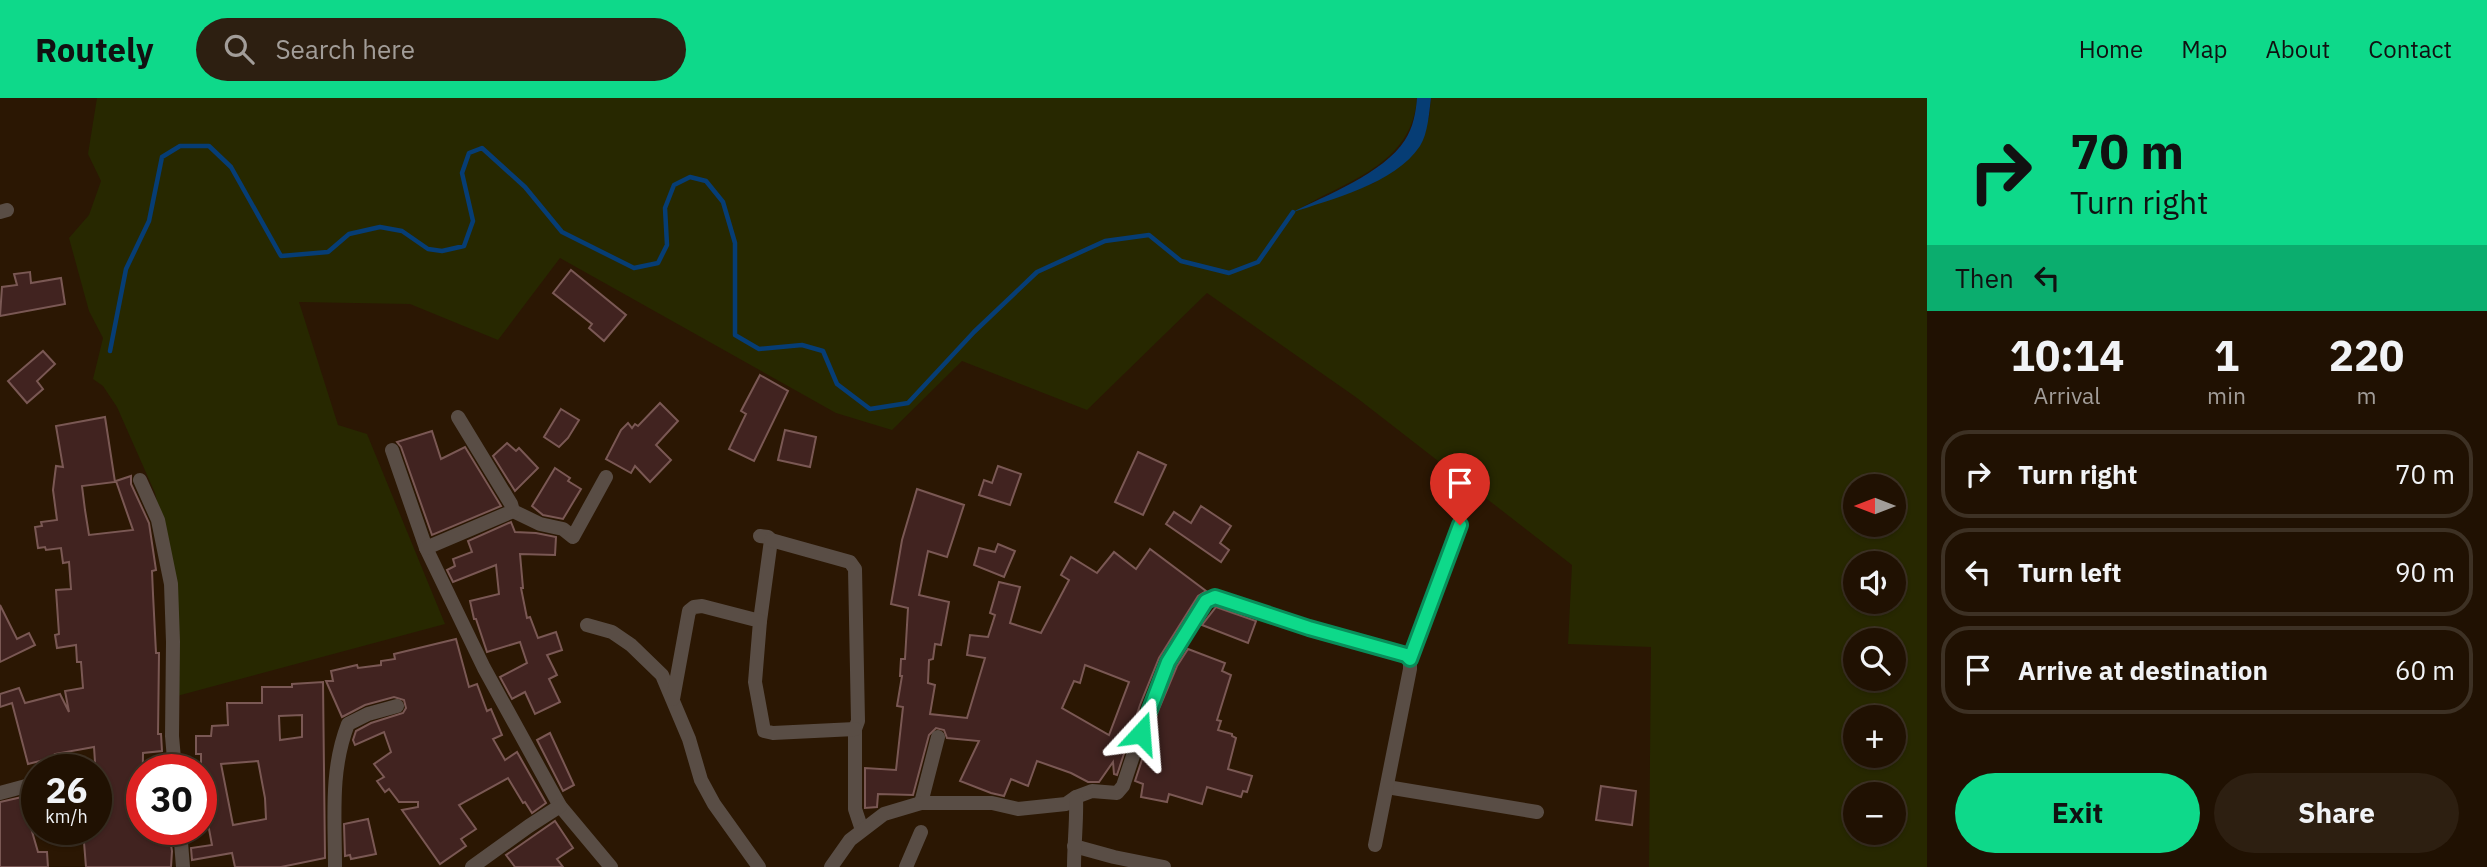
<!DOCTYPE html>
<meta charset="utf-8">
<style>
:root{--surface:#201102;--page:#2d1f11;--text:#f1f3f6;--muted:#a29d99;--line:#3d3124;--accent:#0ed98a}
body{margin:0;font-family:"IBM Plex Sans",sans-serif;background:var(--page);color:var(--text);height:100vh;display:flex;flex-direction:column;font-size:26px;white-space:nowrap}
*{box-sizing:border-box;margin:0}
p{font-size:23px;color:var(--muted)}
.icon{flex:none;width:38px;height:38px;fill:none;stroke:currentColor;stroke-width:2;stroke-linecap:round;stroke-linejoin:round}
.map{position:relative;flex:1;overflow:hidden}
.details{display:flex;flex-direction:column;background:var(--surface);width:560px}
.details>*{flex:none}
.guide{background:#0ed98a;color:#111;overflow:hidden}
.needle{width:46px;rotate:270deg}
.controls{position:absolute;left:1843px;top:376px;display:grid;gap:14px}
.controls a{display:grid;place-items:center;width:63px;height:63px;border-radius:50%;background:var(--surface);box-shadow:0 2px 5px #0004,0 0 0 2px var(--line);font-size:35px}
.speed{position:absolute;left:21px;top:656px;display:flex;gap:14px;font-size:35px;font-weight:700;text-align:center}
.speed>*{display:grid;place-content:center;width:91px;height:91px;border-radius:50%;background:var(--surface);box-shadow:0 2px 5px #0004,0 0 0 2px var(--line);line-height:1}
.speed small{font-size:18px;font-weight:400}
.speed .limit{border:10px solid #d22;background:#fff;color:#111}
.pin{position:absolute;display:grid;place-items:center;width:60px;height:60px;color:#fff;margin:-72px -30px;border-radius:50% 50% 50% 0;rotate:-45deg;box-shadow:0 0 7px #0007}
.pin .icon{rotate:45deg}
.me{position:absolute;width:77px;margin:-38px;rotate:19deg;stroke-linejoin:round;filter:drop-shadow(0 0 5px #0008)}
.turn{display:flex;align-items:center;gap:24px;height:147px;padding:0 28px;font-size:32px}
.turn .icon{width:91px;height:91px;stroke-width:2.5}
.turn b{display:block;font-size:49px;line-height:60px}
.then{display:flex;align-items:center;height:66px;padding:0 28px;background:#0003;gap:14px;font-size:26px}
.eta{display:flex;justify-content:space-evenly;align-items:center;height:119px;text-align:center}
.eta b{font-size:42px;font-weight:700;line-height:49px}
.action{display:flex;gap:14px;margin-top:auto;padding:14px 28px}
.action a{flex:1;height:80px;border-radius:42px;background:var(--accent);color:#111;font-size:28px;font-weight:700;line-height:80px;text-align:center}
.action a+a{background:var(--page);color:var(--text)}
ul{padding:0;list-style:none}
li{display:flex;align-items:center;gap:21px;height:88px;margin:0 14px 10px;padding:0 14px;border:4px solid var(--line);border-radius:28px}
li div{flex:1}
li b{display:block;font-size:26px}
li em{font-style:normal}
header{display:flex;align-items:center;gap:42px;box-sizing:border-box;height:98px;padding:0 35px;background:var(--accent);color:#111}
header strong{font-size:33px}
nav{display:flex;gap:38px;margin-inline-start:auto;font-size:24px}
.search{width:490px;height:63px;background:var(--page);display:flex;align-items:center;gap:18px;box-sizing:border-box;padding:0 24px;border-radius:38px;color:var(--muted);font-size:26px}
main{display:flex;flex:1;min-height:0}
.map>svg:first-child{display:block}
.green{fill:#272800;fill-rule:evenodd}
.water{fill:#063d75}
.lines{fill:none;stroke-linecap:round;stroke-linejoin:round}
.stream{stroke:#063d75;stroke-width:4.5}
.building{fill:#412320;stroke:#7a5854;stroke-width:2;fill-rule:evenodd}
.minor{stroke:#594d45;stroke-width:14}
.route-casing{stroke:#098d5a;stroke-width:18}
.route{stroke:#0ed98a;stroke-width:12}
</style>
<header>
<strong>Routely</strong>
<div class="search"><svg class="icon" aria-label="search" viewBox="0 0 24 24"><circle cx="10" cy="10" r="6"/><path d="M15 15l6 6"/></svg>Search here</div>
<nav><a>Home</a><a>Map</a><a>About</a><a>Contact</a></nav>
</header>
<main>
<div class="map">
<svg width="1927" height="769" viewBox="0 0 1927 769">
<rect width="100%" height="100%" fill="#2b1703"/>
<path class="green" d="M97 0H1417C1412 68 1346 82 1298 112L1374 85 1429 20 1431 0H1927V769H1649L1651 549 1568 546 1572 467 1357 300 1207 195 1087 312 962 263 892 332 836 315 560 160 498 242 410 206 299 204 338 327 367 336 445 526 177 598V486L155 395 117 309 103 288 93 281 103 240 89 213 69 140 89 117 101 83 88 56ZM1855 388H1894V427H1855ZM1855 466H1894V504H1855ZM1855 542H1894V581H1855ZM1855 620H1894V658H1855ZM1855 696H1894V735H1855Z"/>
<path class="water" d="M1417 0H1431C1429 15 1428 35 1420 48 1395 86 1331 101 1291 115 1326 97 1383 76 1405 42 1413 30 1416 14 1417 0Z"/>
<g class="lines">
<polyline class="stream" points="110,253 126,171 149,123 162,59 180,48 209,48 231,69 281,158 328,154 349,136 380,129 402,133 428,151 442,153 464,148 473,123 462,75 469,55 482,50 525,89 562,134 634,170 658,165 667,147 665,110 674,87 690,79 706,83 723,104 735,145 735,237 759,251 802,247 823,253 837,286 870,311 908,305 974,234 1037,174 1105,143 1149,137 1181,163 1229,175 1258,164 1293,114"/>
</g>
<g class="building">
<polygon points="571,172 626,217 604,243 589,230 592,226 553,195"/>
<polygon points="30,174 31,185 61,180 65,206 0,218 2,189 17,187 14,176"/>
<polygon points="43,253 55,266 37,283 43,291 27,305 8,283"/>
<polygon points="760,277 788,293 754,363 729,351 746,316 741,313"/>
<polygon points="660,305 678,323 656,347 671,362 650,384 635,368 631,375 606,361 621,332 628,325 632,330 635,326 638,328"/>
<polygon points="561,311 579,322 568,340 559,349 544,339"/>
<polygon points="105,319 115,384 82,388 85,412 89,437 133,432 116,383 131,378 131,386 149,425 156,472 152,473 153,496 156,555 159,555 158,636 161,636 162,653 143,655 142,732 164,732 164,735 169,735 172,753 171,769 86,769 83,732 96,732 96,725 99,724 94,649 55,656 56,659 28,666 12,605 0,609 0,596 19,590 25,605 60,596 69,614 65,593 83,590 81,564 77,564 76,547 57,550 55,537 59,536 56,492 71,491 69,464 63,465 61,450 46,452 45,449 38,450 35,429 42,428 41,424 57,422 53,392 56,368 63,369 56,328"/>
<polygon points="785,332 816,339 810,369 778,362"/>
<polygon points="432,333 441,361 465,349 501,408 432,437 401,349 397,344"/>
<polygon points="507,345 516,353 519,350 538,370 515,393 493,358"/>
<polygon points="1138,354 1166,367 1143,417 1115,404"/>
<polygon points="998,368 1021,376 1010,407 979,397 984,382 992,385"/>
<polygon points="555,370 570,380 568,383 581,391 563,421 543,417 532,408"/>
<path d="M917 391 964 407 947 459 928 453 919 497 949 504 941 547 935 546 933 561 929 562 928 585 935 587 930 616 967 620 985 560 967 557 970 537 988 539 995 517 990 515 999 484 1020 489 1010 525 1041 535 1069 482 1061 477 1071 459 1097 475 1114 454 1136 471 1150 451 1206 493 1198 498 1159 560 1140 607 1117 677 1114 676 1113 664 1099 684H1088L1071 675 1037 663 1028 688 1011 681 1004 698 991 695 960 683 979 643 947 640 944 632 936 630 929 637 913 697 878 696 877 709 865 710V670L896 672 903 609 897 608 902 578H900L901 561H905L908 510 891 506 902 442ZM1085 567 1129 584 1109 637 1062 610 1074 583 1080 585Z"/>
<polygon points="1201,408 1231,428 1220,445 1229,452 1221,464 1166,426 1174,414 1191,425"/>
<polygon points="511,424 515,434 536,435 556,439 555,457 520,456 523,490 521,490 527,520 530,519 538,540 556,534 562,552 547,557 557,577 549,581 560,604 535,616 525,594 512,601 500,579 527,565 520,544 487,554 476,521 474,521 470,503 499,496 496,467 453,484 447,472 455,468 453,461 472,454 468,443"/>
<polygon points="998,446 1015,453 1004,479 974,467 979,450 995,454"/>
<polygon points="0,507 17,541 29,535 35,547 0,564"/>
<polygon points="1216,509 1256,523 1248,545 1202,527"/>
<polygon points="456,541 469,589 477,586 487,613 491,611 502,637 493,641 505,662 517,654 546,705 532,715 525,704 523,705 508,680 459,707 476,731 461,741 466,748 440,766 402,712 418,709 418,704 399,704 389,691 385,694 377,683 384,679 374,666 391,654 384,634 355,647 353,642 356,633 371,625 403,615 406,610 404,602 394,599 365,607 342,619 326,583 333,583 331,573 357,567 358,570 381,567 381,563 395,561 394,556"/>
<polygon points="1188,551 1225,565 1222,573 1231,577 1217,622 1221,623 1218,632 1232,636 1232,638 1236,640 1228,671 1252,678 1247,694 1243,693 1241,699 1207,689 1202,706 1169,696 1167,704 1141,699 1143,686 1135,683 1158,613 1177,568"/>
<path d="M323 584 325 760 281 769H235L232 755 192 762 191 750 212 747 206 715 203 716 201 707V656H196V638H211L212 628 228 627 227 605H262V589H292V586ZM302 617V639L280 642 279 618ZM258 663 265 700 266 721 233 727 221 666Z"/>
<polygon points="550,635 574,687 563,693 537,642"/>
<polygon points="1601,688 1636,693 1632,727 1596,722"/>
<polygon points="22,699 38,754 47,754 48,769 0,769 0,704"/>
<polygon points="368,721 376,756 351,761 350,757 345,758 344,726"/>
<polygon points="555,723 573,750 557,761 563,769 515,769 506,757"/>
</g>
<g class="lines">
<g class="minor">
<polyline points="0,114 7,112"/>
<polyline points="392,352 426,450 484,570 560,708 611,769"/>
<polyline points="140,382 158,422 171,486 173,544 172,638 175,672"/>
<polyline points="513,413 540,426 563,431 573,439 606,379"/>
<polyline points="760,438 768,439 771,442 760,523"/>
<polyline points="771,442 850,464 855,471 858,623 855,631 855,711 862,732"/>
<polyline points="426,450 513,413 511,406 458,319"/>
<polyline points="587,527 612,534 631,547 662,577 689,641 701,682 714,706 759,769"/>
<polyline points="1410,561 1460,427"/>
<polyline points="673,601 689,513 694,509 702,508 760,523 755,584 764,633 773,635 855,631"/>
<polyline points="1387,689 1537,714"/>
<polyline points="0,695 37,685"/>
<polyline points="921,705 938,639"/>
<polyline points="180,732 183,769"/>
<polyline points="1074,748 1114,759 1164,769"/>
<path d="M335 769C335 719 330 672 348 626L368 616 397 608"/>
<polyline points="472,769 529,728 560,708"/>
<polyline points="831,769 850,742 884,716 921,705 992,705 1018,711 1066,706 1076,699 1092,693 1117,695 1123,688 1149,610 1168,564 1206,503 1215,499 1309,530 1406,557 1410,561 1410,571 1375,747"/>
<polyline points="906,769 921,734"/>
<path d="M1074 769C1074 745 1077 722 1076 699"/>
</g>
</g>
<g class="lines">
<defs>
<polyline id="route" points="1141,635 1168,564 1206,503 1215,499 1309,530 1406,557 1410,561 1460,427"/>
</defs>
<use href="#route" class="route-casing"/>
<use href="#route" class="route"/>
</g>
</svg>
<div class="controls">
<a><svg class="needle" viewBox="-14 -14 28 28"><path d="M0-13l5 13h-10z" fill="#e53935"/><path d="M0 13l5-13h-10z" fill="#a29d99"/></svg></a>
<a><svg class="icon" aria-label="sound" viewBox="0 0 24 24"><path d="M4 9h4l5-4v14l-5-4H4zM17 9q2 3 0 6"/></svg></a>
<a><svg class="icon" aria-label="search" viewBox="0 0 24 24"><circle cx="10" cy="10" r="6"/><path d="M15 15l6 6"/></svg></a>
<a>+</a>
<a>−</a>
</div>
<div class="speed"><div>26<small>km/h</small></div><div class="limit">30</div></div>
<div class="pin" style="left:1460px;top:427px;background:#d93025"><svg class="icon" aria-label="arrive" viewBox="0 0 24 24"><path d="M6 21V4h12l-3 4 3 4H6"/></svg></div>
<svg class="me" style="left:1141px;top:635px" viewBox="-20 -20 40 40"><path d="M0-17L14 15 0 8-14 15z" fill="#0ed98a" stroke="#fff" stroke-width="4"/></svg>
</div>
<section class="details">
<div class="guide">
<div class="turn"><svg class="icon" aria-label="right" viewBox="0 0 24 24"><path d="M7 20v-9h11M14 6l5 5-5 5"/></svg><div><b>70 m</b>Turn right</div></div>
<div class="then">Then<svg class="icon" aria-label="left" viewBox="0 0 24 24"><path d="M17 20v-9H6M10 6l-5 5 5 5"/></svg></div>
</div>
<div class="eta">
<div><b>10:14</b><p>Arrival</p></div>
<div><b>1</b><p>min</p></div>
<div><b>220</b><p>m</p></div>
</div>
<ul>
<li><svg class="icon" aria-label="right" viewBox="0 0 24 24"><path d="M7 20v-9h11M14 6l5 5-5 5"/></svg><div><b>Turn right</b></div><em>70 m</em></li>
<li><svg class="icon" aria-label="left" viewBox="0 0 24 24"><path d="M17 20v-9H6M10 6l-5 5 5 5"/></svg><div><b>Turn left</b></div><em>90 m</em></li>
<li><svg class="icon" aria-label="arrive" viewBox="0 0 24 24"><path d="M6 21V4h12l-3 4 3 4H6"/></svg><div><b>Arrive at destination</b></div><em>60 m</em></li>
</ul>
<div class="action"><a>Exit</a><a>Share</a></div>
</section>
</main>
